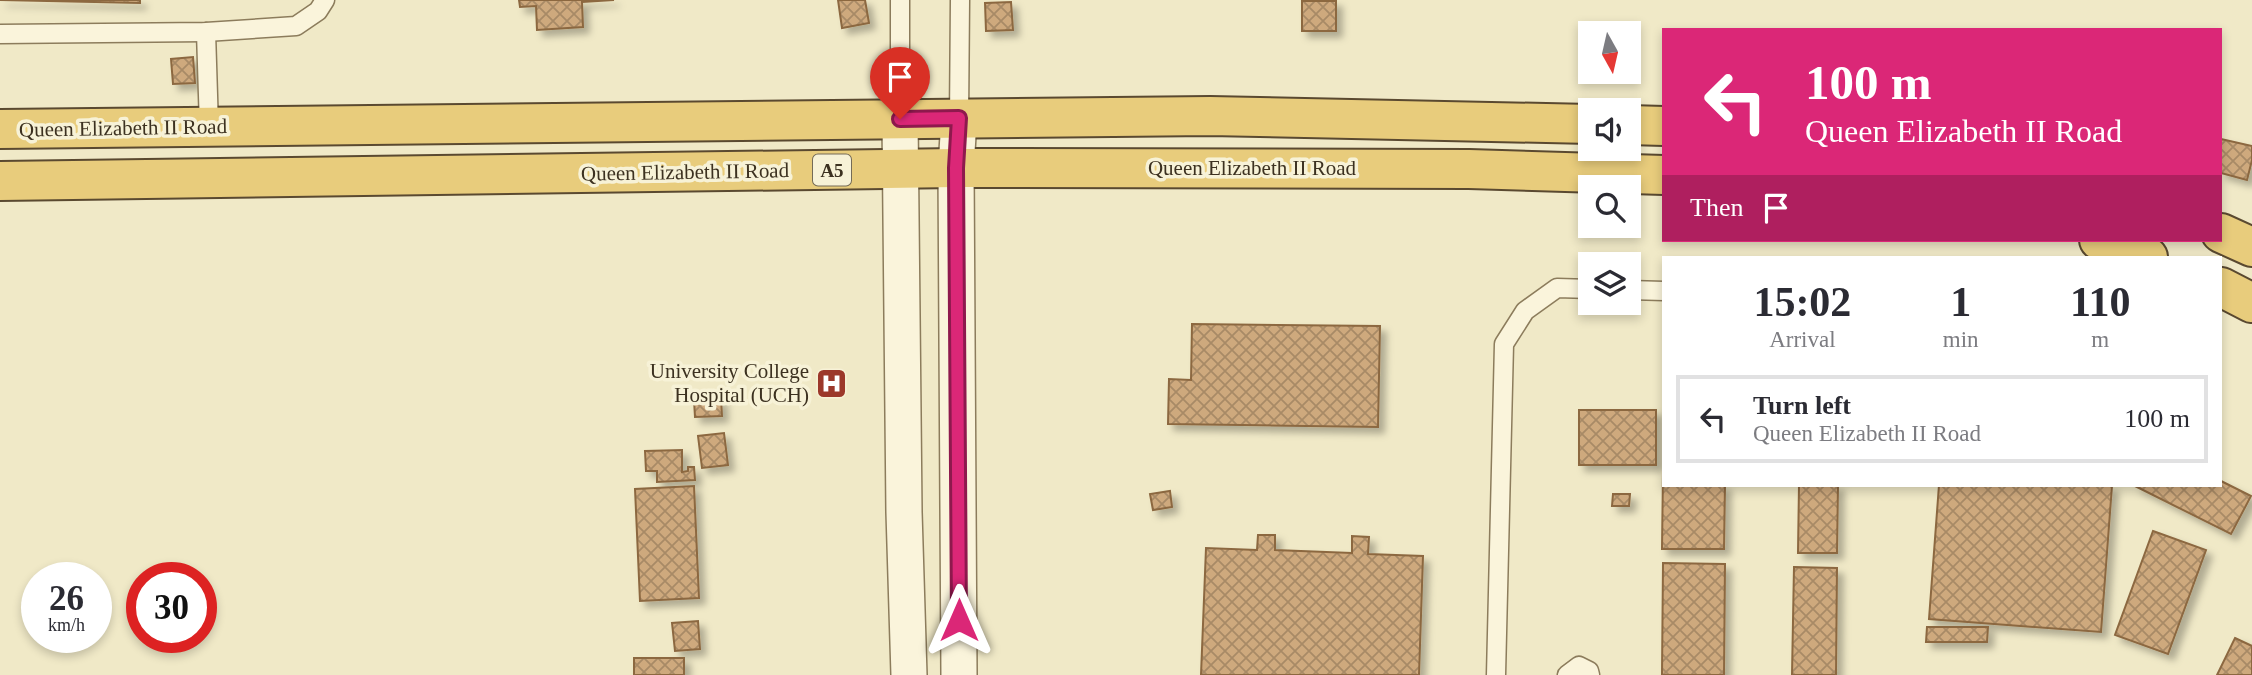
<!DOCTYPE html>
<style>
:root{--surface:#fff;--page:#f2f2f3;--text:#2b2b33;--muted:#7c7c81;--line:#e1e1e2}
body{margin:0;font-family:"Times New Roman",serif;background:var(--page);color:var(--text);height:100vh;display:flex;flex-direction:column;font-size:26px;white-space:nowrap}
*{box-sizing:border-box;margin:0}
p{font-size:23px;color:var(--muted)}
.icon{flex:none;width:38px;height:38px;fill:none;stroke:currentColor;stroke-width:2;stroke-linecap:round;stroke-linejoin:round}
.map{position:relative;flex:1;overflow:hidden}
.drawer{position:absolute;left:1662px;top:256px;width:560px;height:231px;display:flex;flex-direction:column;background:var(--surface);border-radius:0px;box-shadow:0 4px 10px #0003}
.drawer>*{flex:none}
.guide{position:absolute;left:1662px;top:28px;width:560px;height:214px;border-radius:0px;box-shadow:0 4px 10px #0003;background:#db2777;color:#fff;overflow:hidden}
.needle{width:46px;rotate:172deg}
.buttons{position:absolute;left:1578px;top:21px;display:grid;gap:14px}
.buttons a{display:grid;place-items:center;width:63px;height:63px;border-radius:0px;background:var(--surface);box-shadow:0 4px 10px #0003;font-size:35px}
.speed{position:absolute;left:21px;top:562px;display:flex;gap:14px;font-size:35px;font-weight:700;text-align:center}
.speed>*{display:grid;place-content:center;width:91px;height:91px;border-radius:50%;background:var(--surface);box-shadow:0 4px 10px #0003;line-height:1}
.speed small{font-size:18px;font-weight:400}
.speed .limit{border:10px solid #d22;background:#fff;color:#111}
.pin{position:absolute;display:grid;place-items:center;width:60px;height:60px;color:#fff;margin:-72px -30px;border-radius:50% 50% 50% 0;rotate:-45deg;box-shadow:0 0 7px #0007}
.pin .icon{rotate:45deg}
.me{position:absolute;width:77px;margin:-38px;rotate:0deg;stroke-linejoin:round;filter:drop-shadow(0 0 5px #0008)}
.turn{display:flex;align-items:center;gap:24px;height:147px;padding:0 28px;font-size:32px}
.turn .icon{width:91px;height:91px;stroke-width:2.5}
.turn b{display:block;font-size:49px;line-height:60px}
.then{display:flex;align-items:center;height:66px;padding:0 28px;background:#0003;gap:14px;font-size:26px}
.eta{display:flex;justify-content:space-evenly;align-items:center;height:119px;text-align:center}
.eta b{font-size:42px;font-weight:700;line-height:49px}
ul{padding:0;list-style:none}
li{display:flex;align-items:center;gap:21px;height:88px;margin:0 14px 10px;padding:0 14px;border:4px solid var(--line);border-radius:0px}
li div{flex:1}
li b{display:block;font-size:26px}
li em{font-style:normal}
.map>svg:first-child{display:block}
.building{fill:url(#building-cross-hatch);stroke:#8c6841;stroke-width:2;filter:url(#shadow)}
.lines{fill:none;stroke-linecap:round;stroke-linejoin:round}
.service-casing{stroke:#8c7c5c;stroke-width:21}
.minor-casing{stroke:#8c7c5c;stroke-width:38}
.trunk-casing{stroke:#5a4930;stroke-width:42}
.service{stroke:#faf4db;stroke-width:18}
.minor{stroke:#faf4db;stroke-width:35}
.trunk{stroke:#e8cc7c;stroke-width:38}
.route-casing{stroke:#8e194d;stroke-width:18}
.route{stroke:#db2777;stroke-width:12}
.labels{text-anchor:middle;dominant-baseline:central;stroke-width:7;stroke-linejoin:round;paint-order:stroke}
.shield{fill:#f7f2d7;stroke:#746b57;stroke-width:2}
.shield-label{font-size:19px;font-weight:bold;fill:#3c3120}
.street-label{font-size:21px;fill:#3c3120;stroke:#f7f2d7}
.poi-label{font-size:21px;fill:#3c3120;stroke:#f7f2d7;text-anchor:end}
</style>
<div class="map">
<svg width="2252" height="675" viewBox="0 0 2252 675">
<defs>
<pattern id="building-cross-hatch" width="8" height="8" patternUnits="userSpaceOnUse" patternTransform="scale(1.75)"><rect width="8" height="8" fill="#cea97d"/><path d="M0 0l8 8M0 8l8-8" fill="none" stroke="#a88a66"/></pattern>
<filter id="shadow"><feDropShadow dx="6" dy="6" stdDeviation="3.5" flood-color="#0004"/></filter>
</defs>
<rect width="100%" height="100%" fill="#f0e9c7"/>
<g class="building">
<polygon points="0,0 140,0 140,3"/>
<polygon points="519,0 614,0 582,2 583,27 537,30 536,6 520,7"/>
<polygon points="838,0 865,0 869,23 842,28"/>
<rect x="1302" y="1" width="34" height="30"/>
<polygon points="1011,2 1013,30 986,31 985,3"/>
<polygon points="193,57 195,83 173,84 171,59"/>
<polygon points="2221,139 2252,146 2252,160 2247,180 2221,173"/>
<polygon points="1192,324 1380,326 1378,427 1168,424 1169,379 1191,380"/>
<polygon points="721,398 722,416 695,417 694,400"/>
<rect x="1579" y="410" width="77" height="55"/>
<polygon points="724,433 728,465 702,468 698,436"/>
<polygon points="682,450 682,472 688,471 688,467 694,467 695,480 657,482 657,471 646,471 645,451"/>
<polygon points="1663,471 1664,485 1725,485 1724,549 1662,549"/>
<polygon points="2221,481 2251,496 2231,534 2133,485 2221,485"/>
<polygon points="1799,485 1838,485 1837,553 1798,553"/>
<polygon points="1939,485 2112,486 2101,632 1929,619"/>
<polygon points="694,486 699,598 640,601 635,489"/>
<polygon points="1170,491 1172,507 1153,510 1150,494"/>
<polygon points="1613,494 1630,494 1629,506 1612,506"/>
<polygon points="2153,531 2206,550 2168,654 2115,635"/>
<polygon points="1258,535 1275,535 1275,550 1352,553 1352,536 1369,537 1368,554 1423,556 1419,675 1201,675 1206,548 1257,550"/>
<polygon points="1663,563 1725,564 1724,675 1662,675"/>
<polygon points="1794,567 1837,568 1836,675 1792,675"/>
<polygon points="698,621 700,649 675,651 672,623"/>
<polygon points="1927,627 1988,627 1987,642 1926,642"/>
<polygon points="2235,638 2252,646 2252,675 2217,675"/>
<rect x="634" y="658" width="50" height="17"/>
</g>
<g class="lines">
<defs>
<g id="service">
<polyline points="900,0 900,119"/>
<polyline points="206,32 209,127"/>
<polyline points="0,34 206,32 296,26 318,11 325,0"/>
<polyline points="959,119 960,0"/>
<polyline points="1629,290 1664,291"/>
<polyline points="1496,675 1504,344 1525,311 1557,288 1591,289"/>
<polyline points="1567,675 1579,666 1589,671 1590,675"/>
</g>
<g id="minor">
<polyline points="900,119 904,512 909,675"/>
<polyline points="959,119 956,168 959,675"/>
</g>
<g id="trunk">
<polyline points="1629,125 1664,126"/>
<polyline points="0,129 1210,116 1591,124"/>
<polyline points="0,181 956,168 1469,169 1664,175"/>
<polyline points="2221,233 2252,247"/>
<polyline points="2099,240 2148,257"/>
<polyline points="2221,287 2252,303"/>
</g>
</defs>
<use href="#service" class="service-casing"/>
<use href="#minor" class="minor-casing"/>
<use href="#trunk" class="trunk-casing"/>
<use href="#service" class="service"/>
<use href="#minor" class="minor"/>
<use href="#trunk" class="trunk"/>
</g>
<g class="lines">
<defs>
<polyline id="route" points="900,119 959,118 956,168 959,620"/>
</defs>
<use href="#route" class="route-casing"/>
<use href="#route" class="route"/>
</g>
<defs>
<symbol id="hospital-square" viewBox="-11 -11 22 22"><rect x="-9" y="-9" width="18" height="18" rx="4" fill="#9c382a" stroke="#f7f2d7"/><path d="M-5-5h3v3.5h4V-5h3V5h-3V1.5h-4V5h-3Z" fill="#fff"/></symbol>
</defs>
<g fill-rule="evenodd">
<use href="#hospital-square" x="814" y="366" width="35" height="35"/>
</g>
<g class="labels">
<rect class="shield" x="813" y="154.5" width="38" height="31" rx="5"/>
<g class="shield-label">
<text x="832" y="170">A5</text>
</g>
<g class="street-label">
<text transform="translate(123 128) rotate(-1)">Queen Elizabeth II Road</text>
<text x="1252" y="168">Queen Elizabeth II Road</text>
<text transform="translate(685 172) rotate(-1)">Queen Elizabeth II Road</text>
</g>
<g class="poi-label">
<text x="809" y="371">University College<tspan x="809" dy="24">Hospital (UCH)</tspan></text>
</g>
</g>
</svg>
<div class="buttons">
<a><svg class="needle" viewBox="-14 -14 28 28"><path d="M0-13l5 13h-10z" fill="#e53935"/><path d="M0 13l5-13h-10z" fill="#7c7c81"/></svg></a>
<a><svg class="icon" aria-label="sound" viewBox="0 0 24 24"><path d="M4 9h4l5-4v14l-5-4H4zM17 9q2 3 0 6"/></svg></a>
<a><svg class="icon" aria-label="search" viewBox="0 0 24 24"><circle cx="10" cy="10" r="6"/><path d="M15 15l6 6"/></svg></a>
<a><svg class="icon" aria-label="layers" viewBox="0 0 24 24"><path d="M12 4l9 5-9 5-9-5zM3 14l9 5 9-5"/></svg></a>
</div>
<div class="speed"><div>26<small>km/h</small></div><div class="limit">30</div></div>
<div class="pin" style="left:900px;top:119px;background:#d93025"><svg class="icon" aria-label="arrive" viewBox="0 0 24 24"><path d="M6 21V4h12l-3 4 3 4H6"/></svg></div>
<svg class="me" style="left:959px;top:620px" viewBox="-20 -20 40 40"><path d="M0-17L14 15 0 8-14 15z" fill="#db2777" stroke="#fff" stroke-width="4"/></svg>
<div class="guide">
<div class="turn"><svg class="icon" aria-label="left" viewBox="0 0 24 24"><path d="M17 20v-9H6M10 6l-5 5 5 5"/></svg><div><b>100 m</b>Queen Elizabeth II Road</div></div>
<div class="then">Then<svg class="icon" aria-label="arrive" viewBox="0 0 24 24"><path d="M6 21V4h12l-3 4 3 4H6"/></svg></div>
</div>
<section class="drawer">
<div class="eta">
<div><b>15:02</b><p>Arrival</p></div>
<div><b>1</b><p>min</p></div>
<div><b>110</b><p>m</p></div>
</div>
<ul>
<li><svg class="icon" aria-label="left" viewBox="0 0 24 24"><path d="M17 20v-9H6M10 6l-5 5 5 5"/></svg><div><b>Turn left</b><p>Queen Elizabeth II Road</p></div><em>100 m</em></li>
</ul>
</section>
</div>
